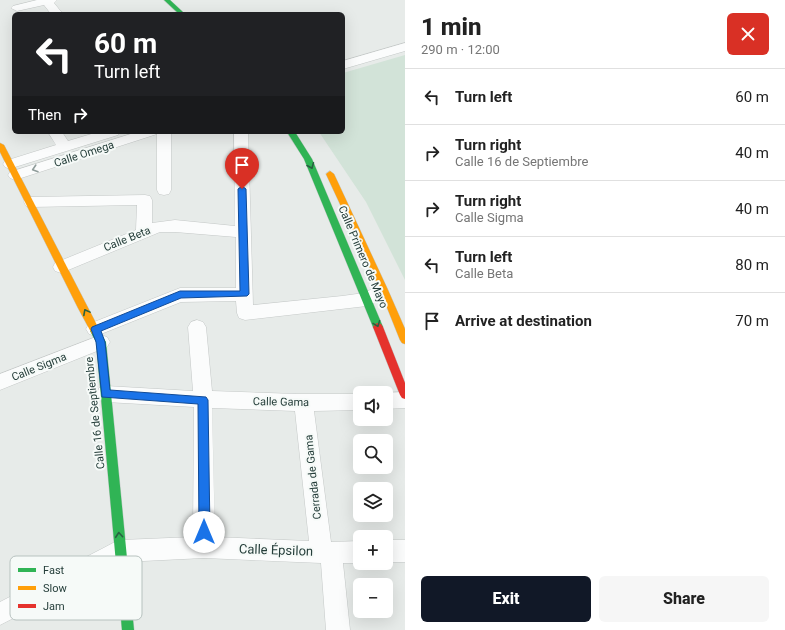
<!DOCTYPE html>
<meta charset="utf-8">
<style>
:root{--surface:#fff;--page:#f6f6f6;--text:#222;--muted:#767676;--line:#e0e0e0;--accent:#111827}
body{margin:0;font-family:Roboto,sans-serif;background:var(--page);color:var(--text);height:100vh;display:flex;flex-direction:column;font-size:15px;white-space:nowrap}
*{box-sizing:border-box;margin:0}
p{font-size:13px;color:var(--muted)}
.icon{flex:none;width:22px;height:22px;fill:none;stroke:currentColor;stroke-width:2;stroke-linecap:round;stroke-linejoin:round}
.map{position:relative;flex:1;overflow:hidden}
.panel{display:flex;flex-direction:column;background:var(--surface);width:380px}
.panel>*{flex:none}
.banner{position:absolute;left:12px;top:12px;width:333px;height:122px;border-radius:6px;box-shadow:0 4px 16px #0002;background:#202124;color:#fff;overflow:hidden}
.controls{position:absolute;left:353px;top:386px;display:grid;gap:8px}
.controls a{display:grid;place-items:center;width:40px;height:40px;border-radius:6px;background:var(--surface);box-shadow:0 4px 16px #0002;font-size:20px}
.pin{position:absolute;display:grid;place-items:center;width:34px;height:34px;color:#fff;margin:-41px -17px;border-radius:50% 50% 50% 0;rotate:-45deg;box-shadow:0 0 4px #0007}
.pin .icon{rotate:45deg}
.me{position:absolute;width:44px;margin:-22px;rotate:0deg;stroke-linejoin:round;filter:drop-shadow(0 0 3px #0008)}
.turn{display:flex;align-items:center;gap:14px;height:84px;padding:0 16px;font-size:18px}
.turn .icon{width:52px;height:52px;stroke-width:2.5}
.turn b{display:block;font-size:28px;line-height:34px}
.then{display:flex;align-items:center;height:38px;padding:0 16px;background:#0003;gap:8px;font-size:15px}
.round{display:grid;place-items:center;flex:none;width:42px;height:42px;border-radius:6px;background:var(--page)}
.headline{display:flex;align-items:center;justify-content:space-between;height:68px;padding:0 16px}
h1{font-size:24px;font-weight:800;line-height:30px}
.cta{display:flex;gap:8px;margin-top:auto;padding:8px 16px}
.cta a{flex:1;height:46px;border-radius:6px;background:var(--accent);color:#fff;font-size:16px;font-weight:800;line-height:46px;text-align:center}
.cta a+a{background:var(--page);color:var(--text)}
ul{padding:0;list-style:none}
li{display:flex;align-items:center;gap:12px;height:56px;padding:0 16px;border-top:1px solid var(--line)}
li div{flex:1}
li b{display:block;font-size:15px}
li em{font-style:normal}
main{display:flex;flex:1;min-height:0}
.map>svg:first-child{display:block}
.green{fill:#d2e3d8}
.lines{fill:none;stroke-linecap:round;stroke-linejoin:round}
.street-casing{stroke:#c4c8c7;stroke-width:1}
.fast-casing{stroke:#c3c9c7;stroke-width:1}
.slow-casing{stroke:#c3c9c7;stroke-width:1}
.jam-casing{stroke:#c3c9c7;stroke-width:1}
.street{fill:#fbfcfc;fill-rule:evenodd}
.fast{fill:#30b455;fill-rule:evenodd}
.slow{fill:#ff9f0a;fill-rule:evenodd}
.jam{fill:#e5322d;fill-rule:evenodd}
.oneway{stroke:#286142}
.oneway2{stroke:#909d9b}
.route{fill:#1a73e8;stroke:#114b97}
.labels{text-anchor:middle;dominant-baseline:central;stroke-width:4;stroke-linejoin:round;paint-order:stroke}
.street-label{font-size:11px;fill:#253e3a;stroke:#f6faf8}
.near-street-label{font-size:13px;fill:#253e3a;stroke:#f6faf8}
.key{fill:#f6faf8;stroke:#b7c2bf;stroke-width:1}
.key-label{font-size:11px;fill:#253e3a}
</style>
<main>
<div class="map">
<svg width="405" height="630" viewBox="0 0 405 630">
<rect width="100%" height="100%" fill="#e7ebe9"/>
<polygon class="green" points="405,55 405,280 366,202 319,132 343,132 343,73"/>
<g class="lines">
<defs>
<g id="street">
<polygon points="37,0 57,0 54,3 63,14 51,14 44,5 17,11 11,8 13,6"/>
<polygon points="405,43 405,51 343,69 343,61"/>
<polygon points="48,132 62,132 68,141 98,132 120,132 118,135 15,167 10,169 5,167 3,164 5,161 56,145"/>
<polygon points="137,132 171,132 171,190 169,194 164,195 159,194 157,190 157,134 15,180 10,178 8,175 10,172"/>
<polygon points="234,132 248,132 253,305 342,296 364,293 378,286 384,288 386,293 384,298 367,306 245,320 239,318 237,313 236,301 181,302 101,334 95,336 89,334 86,329 89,324 180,288 236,288 236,237 175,232 160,232 61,273 55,271 53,267 55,263 136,230 137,205 31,207 26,206 24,202 26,198 31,197 145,195 150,196 152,200 152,223 175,220 235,226"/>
<path d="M197 320 203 322 206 327 212 391 296 394H360V410L314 411 331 542 360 541V563H343L350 630H326L321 563 204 558 123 562 0 625V602L113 543 121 540 193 537 194 407 106 402 99 400 97 394 99 388 106 386 193 391 188 327 191 322ZM212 408 295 411 309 541 215 537Z"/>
<polygon points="101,335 107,337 110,342 107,347 0,390 0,374"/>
<polygon points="405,392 405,408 386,409 385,393"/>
<rect x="386" y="540" width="19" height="22"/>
</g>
<g id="fast">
<polygon points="164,0 170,0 185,14 179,14"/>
<polygon points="287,132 295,132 312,159 383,327 381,330 375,330 373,327 304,159"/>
<polygon points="95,327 98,328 106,342 134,630 122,630 96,342 90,331 92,328"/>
</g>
<g id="slow">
<polygon points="0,143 4,145 100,331 98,334 92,334 78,308 0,152"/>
<polygon points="330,171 334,174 388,290 405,329 405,344 402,343 400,340 380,290 326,174"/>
</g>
<polygon id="jam" points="378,323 381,324 383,327 405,383 405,399 402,398 400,395 373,327 375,324"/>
</defs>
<use href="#street" class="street-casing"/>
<use href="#fast" class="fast-casing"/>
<use href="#slow" class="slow-casing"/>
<use href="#jam" class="jam-casing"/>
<use href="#street" class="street"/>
<use href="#fast" class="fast"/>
<use href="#slow" class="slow"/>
<use href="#jam" class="jam"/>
</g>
<defs><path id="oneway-chevron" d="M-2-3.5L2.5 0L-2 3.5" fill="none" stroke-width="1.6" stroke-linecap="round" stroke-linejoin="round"/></defs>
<g class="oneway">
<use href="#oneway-chevron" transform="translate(311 166) rotate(67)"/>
<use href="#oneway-chevron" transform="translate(86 312) rotate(-118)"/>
<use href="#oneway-chevron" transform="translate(377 324) rotate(69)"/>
<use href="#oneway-chevron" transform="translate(119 535) rotate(-95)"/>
</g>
<use class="oneway2" href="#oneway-chevron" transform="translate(35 169) rotate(162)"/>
<polygon class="route" points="242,186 246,189 249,294 247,296 181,298 101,331 105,342 110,390 206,397 208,400 210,532 208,536 204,538 200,536 199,532 198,404 102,397 96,342 91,329 92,327 180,291 240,291 238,189"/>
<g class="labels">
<g class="street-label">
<text transform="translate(84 154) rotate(-18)">Calle Omega</text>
<text transform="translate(127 239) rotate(-22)">Calle Beta</text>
<text transform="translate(363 257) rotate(67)">Calle Primero de Mayo</text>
<text transform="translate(39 367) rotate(-22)">Calle Sigma</text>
<text transform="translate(281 402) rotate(1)">Calle Gama</text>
<text transform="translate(95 413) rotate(-96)">Calle 16 de Septiembre</text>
<text transform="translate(313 477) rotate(-96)">Cerrada de Gama</text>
</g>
<g class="near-street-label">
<text transform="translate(276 550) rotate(2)">Calle Épsilon</text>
</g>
</g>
<rect x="10" y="556" width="132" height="64" rx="6" class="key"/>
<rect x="18" y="568" width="18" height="4" fill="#30b455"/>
<rect x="18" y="586" width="18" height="4" fill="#ff9f0a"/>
<rect x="18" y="604" width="18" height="4" fill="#e5322d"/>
<g class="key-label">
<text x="43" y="574">Fast</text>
<text x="43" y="592">Slow</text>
<text x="43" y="610">Jam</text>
</g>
</svg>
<div class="controls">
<a><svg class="icon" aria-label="sound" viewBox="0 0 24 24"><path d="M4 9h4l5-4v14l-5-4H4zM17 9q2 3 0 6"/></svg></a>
<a><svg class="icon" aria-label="search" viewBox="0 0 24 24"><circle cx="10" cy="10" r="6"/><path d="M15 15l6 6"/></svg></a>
<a><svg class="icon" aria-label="layers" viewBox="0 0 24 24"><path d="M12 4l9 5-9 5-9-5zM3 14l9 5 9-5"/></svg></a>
<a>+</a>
<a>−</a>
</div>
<div class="pin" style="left:242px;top:189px;background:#d93025"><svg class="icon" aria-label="arrive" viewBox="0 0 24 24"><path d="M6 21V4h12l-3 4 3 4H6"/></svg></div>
<svg class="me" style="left:204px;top:532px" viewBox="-20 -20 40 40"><circle r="19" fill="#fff"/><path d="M0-13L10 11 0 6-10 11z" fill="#1a73e8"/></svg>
<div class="banner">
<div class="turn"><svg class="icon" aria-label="left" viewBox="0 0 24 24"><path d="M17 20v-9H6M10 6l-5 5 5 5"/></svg><div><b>60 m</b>Turn left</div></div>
<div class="then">Then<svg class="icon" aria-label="right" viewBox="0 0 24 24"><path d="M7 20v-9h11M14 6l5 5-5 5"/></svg></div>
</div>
</div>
<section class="panel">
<div class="headline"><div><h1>1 min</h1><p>290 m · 12:00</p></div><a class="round" style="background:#d93025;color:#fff"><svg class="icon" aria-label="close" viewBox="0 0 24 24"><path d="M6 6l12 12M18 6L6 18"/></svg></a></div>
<ul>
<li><svg class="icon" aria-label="left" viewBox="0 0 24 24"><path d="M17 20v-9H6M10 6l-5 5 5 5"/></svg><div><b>Turn left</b></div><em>60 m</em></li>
<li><svg class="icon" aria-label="right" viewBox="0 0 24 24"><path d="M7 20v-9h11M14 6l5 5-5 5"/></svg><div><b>Turn right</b><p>Calle 16 de Septiembre</p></div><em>40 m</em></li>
<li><svg class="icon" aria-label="right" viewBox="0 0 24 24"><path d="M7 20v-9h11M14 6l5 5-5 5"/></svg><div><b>Turn right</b><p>Calle Sigma</p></div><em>40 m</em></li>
<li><svg class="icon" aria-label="left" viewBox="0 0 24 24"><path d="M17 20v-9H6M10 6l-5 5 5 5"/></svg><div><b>Turn left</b><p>Calle Beta</p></div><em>80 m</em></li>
<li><svg class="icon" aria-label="arrive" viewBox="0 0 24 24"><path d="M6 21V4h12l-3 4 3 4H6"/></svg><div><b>Arrive at destination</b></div><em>70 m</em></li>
</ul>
<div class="cta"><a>Exit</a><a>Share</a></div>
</section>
</main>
